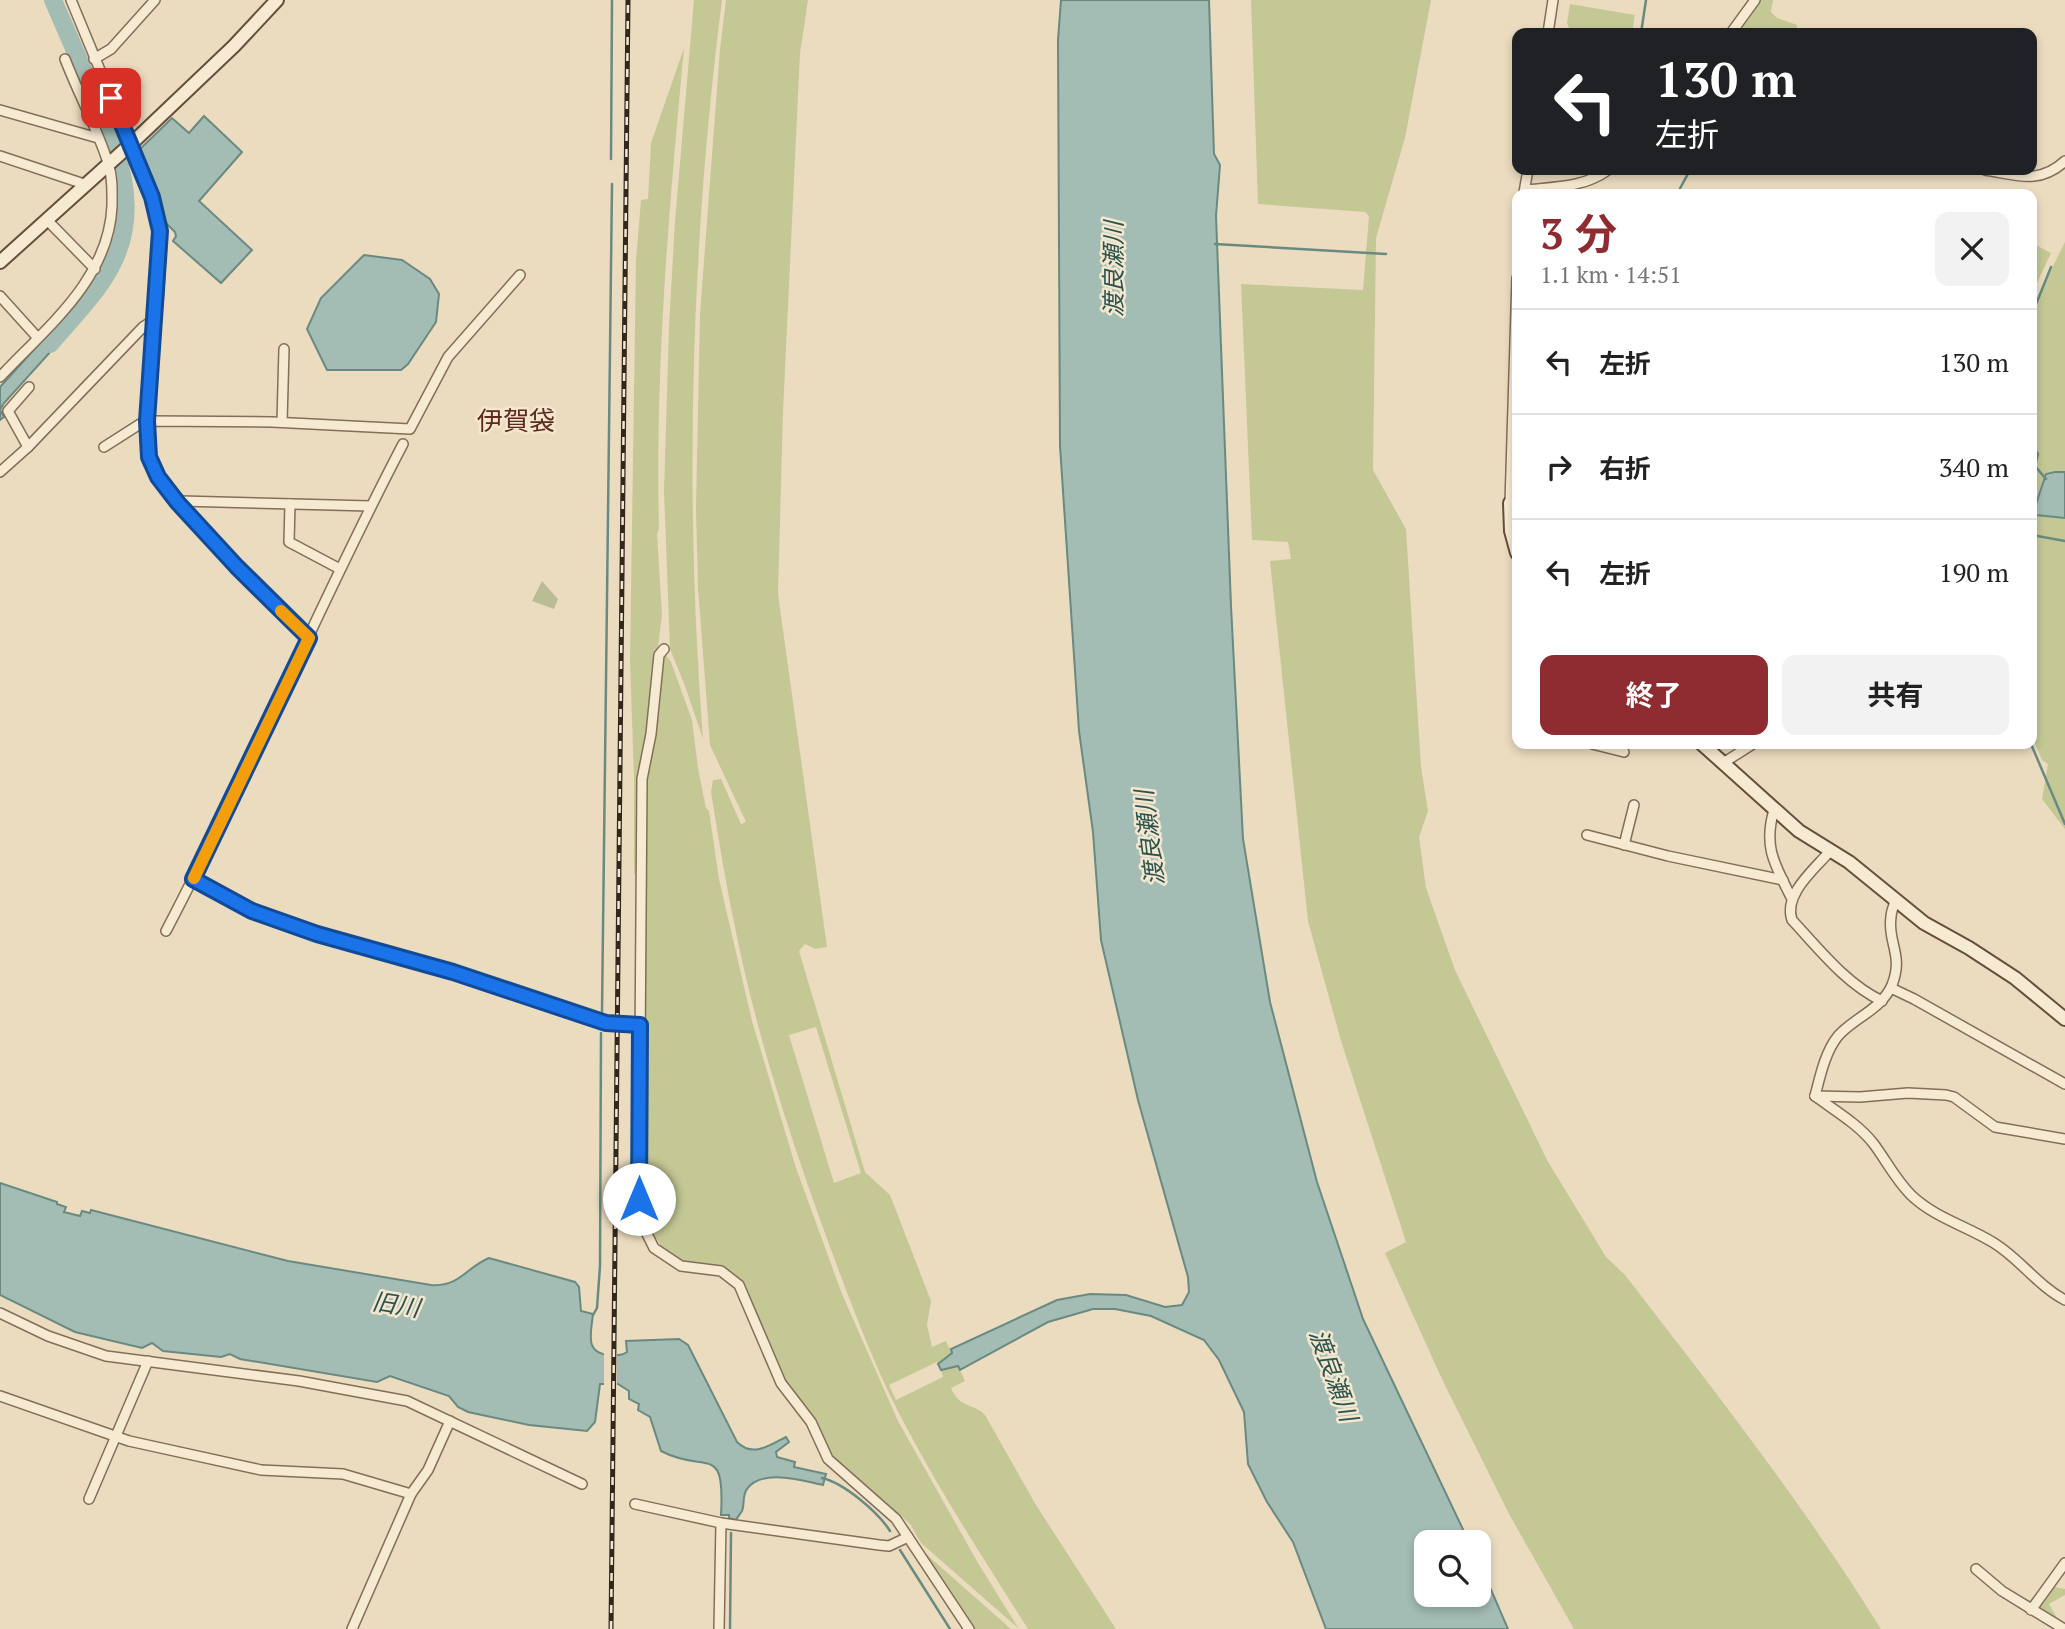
<!DOCTYPE html>
<html lang="ja">
<meta charset="utf-8">
<style>
:root{--surface:#fff;--page:#f2f2f2;--text:#222;--muted:#767676;--line:#e0e0e0;--accent:#8f2c31}
body{margin:0;font-family:"PT Serif","Noto Sans JP",serif;background:var(--page);color:var(--text);height:100vh;display:flex;flex-direction:column;font-size:26px;white-space:nowrap}
*{box-sizing:border-box;margin:0}
p{font-size:23px;color:var(--muted)}
.icon{flex:none;width:38px;height:38px;fill:none;stroke:currentColor;stroke-width:2;stroke-linecap:round;stroke-linejoin:round}
.map{position:relative;flex:1;overflow:hidden}
.panel{position:absolute;left:1512px;top:189px;width:525px;height:560px;display:flex;flex-direction:column;background:var(--surface);border-radius:14px;box-shadow:0 4px 10px #0003}
.panel>*{flex:none}
.banner{position:absolute;left:1512px;top:28px;width:525px;height:147px;border-radius:14px;box-shadow:0 4px 10px #0003;background:#202124;color:#fff;overflow:hidden}
.tools{position:absolute;left:1414px;top:1530px;display:grid;gap:14px}
.tools a{display:grid;place-items:center;width:77px;height:77px;border-radius:14px;background:var(--surface);box-shadow:0 4px 10px #0003;font-size:35px}
.pin{position:absolute;display:grid;place-items:center;width:60px;height:60px;color:#fff;margin:-30px;border-radius:14px;box-shadow:0 4px 10px #0006}
.me{position:absolute;width:77px;margin:-38px;rotate:0deg;stroke-linejoin:round;filter:drop-shadow(0 0 5px #0008)}
.turn{display:flex;align-items:center;gap:24px;height:147px;padding:0 28px;font-size:32px}
.turn .icon{width:91px;height:91px;stroke-width:2.5}
.turn b{display:block;font-size:49px;line-height:60px}
.round{display:grid;place-items:center;flex:none;width:74px;height:74px;border-radius:14px;background:var(--page)}
.headline{display:flex;align-items:center;justify-content:space-between;height:119px;padding:0 28px}
h1{font-size:42px;font-weight:700;line-height:52px;color:var(--accent)}
.button{display:flex;gap:14px;margin-top:auto;padding:14px 28px}
.button a{flex:1;height:80px;border-radius:14px;background:var(--accent);color:#fff;font-size:28px;font-weight:700;line-height:80px;text-align:center}
.button a+a{background:var(--page);color:var(--text)}
ul{padding:0;list-style:none}
li{display:flex;align-items:center;gap:21px;height:105px;padding:0 28px;border-top:2px solid var(--line)}
li div{flex:1}
li b{display:block;font-size:26px}
li em{font-style:normal}
.map>svg:first-child{display:block}
.green{fill:#c4c895;fill-rule:evenodd}
.cemetery{fill:#babd94}
.water{fill:#a3bdb4;stroke:#6a8a81;stroke-width:2}
.pier{fill:#ebdcc0}
.lines{fill:none;stroke-linecap:round;stroke-linejoin:round}
.stream{stroke:#6a8a81;stroke-width:2.5}
.river{stroke:#a3bdb4;stroke-width:18}
.street-casing{stroke:#836e59;stroke-width:12}
.secondary-casing{stroke:#654f3c;stroke-width:16}
.street{stroke:#f7ead2;stroke-width:9}
.secondary{stroke:#f7ead2;stroke-width:12}
.rail-casing{stroke:#33271d;stroke-width:5}
.rail{stroke:#f3e7cf;stroke-width:2.5;stroke-dasharray:8;stroke-linecap:butt}
.route-casing{stroke:#114b97;stroke-width:18}
.route{stroke:#1a73e8;stroke-width:12}
.slow{stroke:#f59e0b;stroke-width:12}
.labels{text-anchor:middle;dominant-baseline:central;stroke-width:5;stroke-linejoin:round;paint-order:stroke}
.water-label{font-size:24px;font-style:italic;fill:#2c534e;stroke:#f3e7cf}
.quarter-label{font-size:26px;fill:#5e291e;stroke:#f3e7cf}
</style>
<div class="map">
<svg width="2065" height="1629" viewBox="0 0 2065 1629">
<rect width="100%" height="100%" fill="#ebdcc0"/>
<g class="green">
<path d="M694 0H722C691 245 684 493 703 739L685 686 670 649 664 491 669 327 675 221Z"/>
<path d="M726 0H808L800 53 783 412 778 594 827 947 815 949 805 944 799 951 865 1172 890 1195 931 1301 927 1325 932 1347 946 1341 952 1353 938 1364 937 1362 889 1385 896 1400 943 1377 941 1370 958 1366 965 1381 951 1388C960 1409 972 1402 985 1415L1036 1505 1116 1629H1028C985 1561 940 1492 903 1421 872 1362 849 1298 826 1236 791 1139 759 1042 738 942 727 892 719 842 711 792L713 780 721 779 741 824 746 822 710 745 698 588 696 508 700 314 720 49ZM816 1027 861 1173 834 1183 789 1035Z"/>
<path d="M1251 0H1431L1405 138 1376 238 1373 470 1406 529 1421 767 1428 811 1419 837 1426 888 1455 970 1547 1160 1606 1257 1625 1275C1714 1390 1804 1505 1881 1629H1574L1509 1514 1441 1377 1385 1253 1406 1242 1341 1041 1308 921 1270 561 1291 559 1288 542 1252 540 1241 284 1363 290 1369 216 1365 212 1258 204Z"/>
<polygon points="1759,0 1773,0 1771,12 1777,18 1797,25 1796,33 1734,33"/>
<polygon points="1570,4 1635,15 1632,33 1571,33 1567,23"/>
<path d="M684 48C669 208 655 368 659 529L657 534 662 615 649 718 637 868 634 875V779L630 661 636 260 641 200 648 199 651 143Z"/>
<polygon points="2065,242 2065,829 2042,799 2048,764 2042,760 2032,737 2032,308"/>
<polygon points="2032,243 2051,253 2032,294"/>
<polygon points="665,654 671,662 692,720 698,768 706,808 709,811 719,879 752,1021 796,1168 842,1294 898,1421 978,1563 1019,1629 921,1543 910,1524 833,1456 816,1422 789,1389 780,1374 745,1284 723,1266 695,1264 679,1260 663,1248 647,1226 644,1200 645,788 662,658"/>
<polygon points="918,1547 1011,1629 971,1629"/>
<polygon points="2055,1587 2065,1589 2065,1595 2049,1604 2060,1623 2039,1612 2039,1605"/>
</g>
<polygon class="cemetery" points="542,581 558,599 554,609 532,601"/>
<g class="water">
<polygon points="1061,0 1209,0 1214,154 1220,165 1216,216 1231,606 1243,839 1270,1002 1317,1182 1363,1319 1469,1542 1426,1542 1426,1594 1479,1594 1479,1562 1508,1629 1326,1629 1293,1542 1267,1502 1248,1464 1244,1412 1219,1360 1204,1340 1151,1316 1115,1309 1093,1309 1048,1322 960,1370 958,1366 941,1370 938,1364 952,1353 951,1349 1057,1300 1090,1294 1126,1295 1165,1307 1182,1305 1189,1292 1188,1277 1138,1100 1101,940 1093,832 1079,731 1060,446 1058,40"/>
<polygon points="204,116 242,152 199,201 252,250 221,283 173,241 176,236 175,232 163,220 157,197 138,151 172,118 189,133"/>
<polygon points="364,255 402,260 430,279 439,294 436,322 408,364 401,370 327,370 307,329 321,298"/>
<polygon points="59,322 71,329 4,403 0,410 4,417 0,420 0,387"/>
<polygon points="2055,472 2065,472 2065,518 2036,515 2034,510 2046,474"/>
<path d="M0 1183 57 1202V1204L66 1207 64 1212 80 1216 82 1211 90 1213 91 1210 288 1261 431 1285C460 1287 465 1268 489 1258L575 1282 579 1287 581 1311 593 1314C591 1333 584 1354 610 1355 618 1355 621 1356 627 1352L626 1341 679 1339 688 1345 737 1442C753 1458 770 1445 786 1437L789 1442 776 1452 777 1457 795 1462 794 1467 826 1474 823 1485C803 1481 762 1468 747 1489 742 1495 745 1504 742 1511 740 1514 738 1516 736 1520L729 1518V1515H721C725 1441 707 1475 661 1451L650 1417 638 1410 639 1404 629 1399V1391L618 1384H600L595 1422 587 1431 529 1425 468 1412 458 1407 449 1396 390 1376 377 1382 240 1359 230 1354 221 1357 163 1351 152 1343 142 1348 75 1332 0 1295Z"/>
</g>
<polygon class="pier" points="604,1351 617,1352 617,1386 604,1386"/>
<g class="lines">
<g class="stream">
<polyline points="1641,33 1646,0"/>
<polyline points="611,159 612,0"/>
<polyline points="1677,194 1690,170"/>
<polyline points="1215,244 1386,254"/>
<polyline points="2032,314 2051,267"/>
<polyline points="2032,445 2038,454 2035,466 2046,479"/>
<polyline points="2032,535 2065,541"/>
<polyline points="2031,744 2065,824"/>
<polyline points="602,1012 612,184"/>
<polyline points="593,1315 597,1308 600,1266 601,1033"/>
<path d="M822 1478C844 1483 878 1512 890 1531"/>
<polyline points="900,1550 950,1629"/>
<polyline points="730,1629 731,1533"/>
</g>
<path class="river" d="M50 344C70 320 95 296 110 268 144 208 116 146 91 89 79 59 66 30 53 0"/>
<defs>
<g id="street">
<path d="M71 0 145 179 156 208 160 231C162 276 155 330 151 375 149 400 144 429 148 455 154 487 278 615 309 638"/>
<polyline points="1548,33 1553,0"/>
<polyline points="1731,33 1755,0"/>
<polyline points="94,59 111,49 155,0"/>
<polyline points="0,110 98,138"/>
<polyline points="0,156 87,185"/>
<path d="M1985 170C2017 175 2039 185 2065 161"/>
<path d="M1525 190C1554 187 1583 188 1608 170"/>
<polyline points="1524,192 1528,170"/>
<polyline points="47,220 95,269"/>
<polyline points="0,296 37,337"/>
<path d="M0 377C47 327 109 279 112 206 112 192 113 177 108 163 98 130 78 93 65 59"/>
<polyline points="282,422 284,349"/>
<polyline points="28,447 8,411 29,387"/>
<polyline points="104,447 140,424 151,421 272,422 410,429 448,357 520,275"/>
<polyline points="0,472 28,447 143,327 155,319"/>
<polyline points="178,503 181,501 370,506"/>
<polyline points="1510,503 1517,278"/>
<polyline points="290,504 289,542 340,569"/>
<polyline points="664,649 659,655 651,734 642,779 639,1185 642,1224 654,1248 681,1266 721,1271 739,1285 781,1383 811,1422 828,1459 896,1519 969,1629"/>
<polyline points="1592,744 1624,752"/>
<polyline points="1723,763 1753,744"/>
<path d="M1774 810C1763 847 1775 865 1791 897"/>
<polyline points="1587,835 1668,856 1783,880"/>
<polyline points="1624,845 1634,805"/>
<path d="M1830 851C1815 869 1783 894 1792 920 1819 949 1846 984 1882 1001"/>
<polyline points="193,879 252,911 317,934 453,972 606,1023 640,1025"/>
<path d="M166 931C250 771 319 604 403 444"/>
<polyline points="1891,988 1914,999 2065,1084"/>
<path d="M1815 1096C1834 1110 1858 1124 1873 1143 1886 1160 1895 1179 1911 1195 1935 1218 1967 1226 1994 1243 2020 1259 2038 1286 2065 1300"/>
<polyline points="1815,1096 1860,1097 1908,1093 1946,1095 1954,1097 1995,1127 2065,1139"/>
<path d="M1815 1096C1820 1077 1825 1052 1838 1036 1855 1017 1881 1010 1892 985 1904 955 1887 942 1891 917 1891 911 1894 906 1895 901"/>
<polyline points="0,1313 48,1336 106,1356 299,1381 407,1401 582,1484"/>
<polyline points="0,1396 129,1441 261,1470 343,1474 411,1494"/>
<polyline points="89,1499 148,1361"/>
<polyline points="635,1504 721,1523 879,1545 889,1546 908,1537"/>
<polyline points="1976,1569 2002,1591 2064,1629"/>
<polyline points="2031,1610 2065,1563"/>
<polyline points="352,1629 411,1494 428,1470 450,1421"/>
<polyline points="719,1629 721,1523"/>
</g>
<g id="secondary">
<polyline points="0,262 131,144 234,46 277,0"/>
<polyline points="1510,503 1511,531 1517,553"/>
<polyline points="1702,744 1799,831 1849,862 1924,923 1969,948 2015,978 2065,1019"/>
</g>
</defs>
<use href="#street" class="street-casing"/>
<use href="#secondary" class="secondary-casing"/>
<use href="#street" class="street"/>
<use href="#secondary" class="secondary"/>
<defs>
<polyline id="rail" points="611,1629 628,0"/>
</defs>
<use href="#rail" class="rail-casing"/>
<use href="#rail" class="rail"/>
</g>
<g class="lines">
<defs>
<polyline id="route" points="111,98 152,197 160,231 147,421 149,457 158,477 178,503 237,567 309,638 193,879 252,911 317,934 453,972 606,1023 640,1025 639,1199"/>
</defs>
<use href="#route" class="route-casing"/>
<use href="#route" class="route"/>
<polyline class="slow" points="194,878 309,638 281,611"/>
</g>
<g class="labels">
<g class="water-label">
<text transform="translate(1113 269) rotate(-90)">渡良瀬川</text>
<text transform="translate(1149 838) rotate(-97)">渡良瀬川</text>
<text transform="translate(396 1304) rotate(9)">旧川</text>
<text transform="translate(1334 1375) rotate(70)">渡良瀬川</text>
</g>
<g class="quarter-label">
<text x="516" y="420">伊賀袋</text>
</g>
</g>
</svg>
<div class="tools">
<a><svg class="icon" aria-label="search" viewBox="0 0 24 24"><circle cx="10" cy="10" r="6"/><path d="M15 15l6 6"/></svg></a>
</div>
<div class="pin" style="left:111px;top:98px;background:#d93025"><svg class="icon" aria-label="arrive" viewBox="0 0 24 24"><path d="M6 21V4h12l-3 4 3 4H6"/></svg></div>
<svg class="me" style="left:639px;top:1199px" viewBox="-20 -20 40 40"><circle r="19" fill="#fff"/><path d="M0-13L10 11 0 6-10 11z" fill="#1a73e8"/></svg>
<div class="banner">
<div class="turn"><svg class="icon" aria-label="left" viewBox="0 0 24 24"><path d="M17 20v-9H6M10 6l-5 5 5 5"/></svg><div><b>130 m</b>左折</div></div>
</div>
<section class="panel">
<div class="headline"><div><h1>3 分</h1><p>1.1 km · 14:51</p></div><a class="round"><svg class="icon" aria-label="close" viewBox="0 0 24 24"><path d="M6 6l12 12M18 6L6 18"/></svg></a></div>
<ul>
<li><svg class="icon" aria-label="left" viewBox="0 0 24 24"><path d="M17 20v-9H6M10 6l-5 5 5 5"/></svg><div><b>左折</b></div><em>130 m</em></li>
<li><svg class="icon" aria-label="right" viewBox="0 0 24 24"><path d="M7 20v-9h11M14 6l5 5-5 5"/></svg><div><b>右折</b></div><em>340 m</em></li>
<li><svg class="icon" aria-label="left" viewBox="0 0 24 24"><path d="M17 20v-9H6M10 6l-5 5 5 5"/></svg><div><b>左折</b></div><em>190 m</em></li>
</ul>
<div class="button"><a>終了</a><a>共有</a></div>
</section>
</div>
